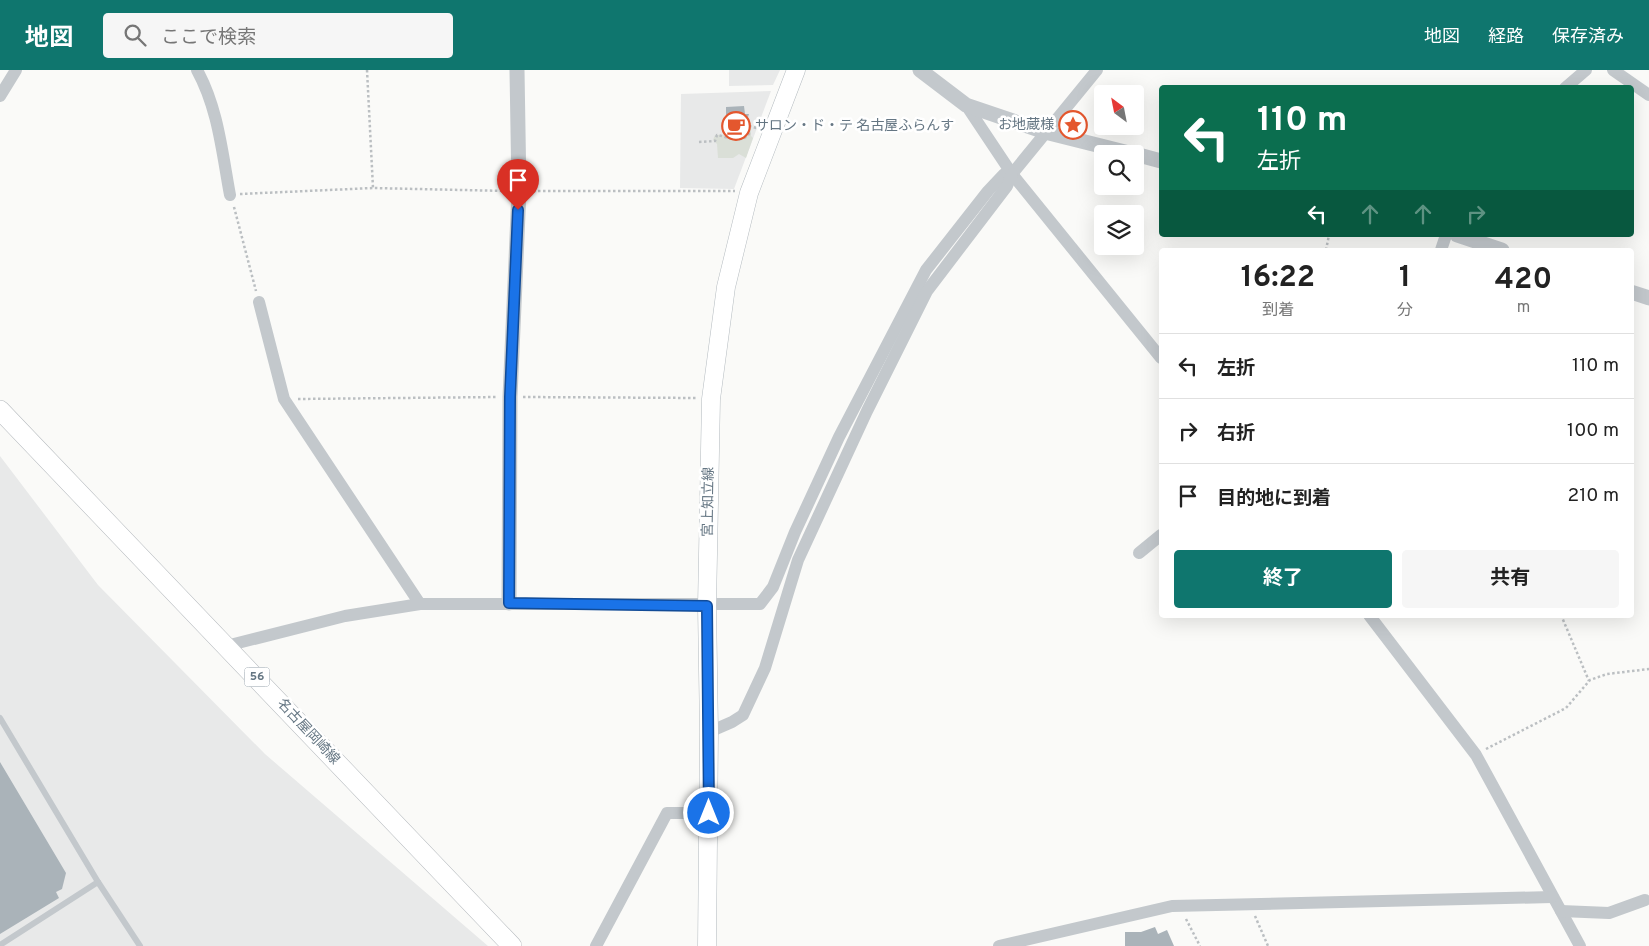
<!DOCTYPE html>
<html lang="ja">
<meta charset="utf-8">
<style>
:root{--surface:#fff;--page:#f6f6f6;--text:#222;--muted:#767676;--line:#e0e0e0;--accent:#0f766e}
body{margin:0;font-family:Overpass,"Noto Sans JP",sans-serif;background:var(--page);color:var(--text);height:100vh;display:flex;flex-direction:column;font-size:19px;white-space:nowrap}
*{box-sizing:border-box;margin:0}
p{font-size:16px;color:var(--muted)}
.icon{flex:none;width:28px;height:28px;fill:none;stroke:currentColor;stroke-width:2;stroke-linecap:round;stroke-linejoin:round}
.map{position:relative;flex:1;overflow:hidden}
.panel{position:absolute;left:1159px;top:178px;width:475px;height:370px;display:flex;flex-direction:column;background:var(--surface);border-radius:5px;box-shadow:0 5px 20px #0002}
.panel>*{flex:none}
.banner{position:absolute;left:1159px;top:15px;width:475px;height:152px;border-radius:5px;box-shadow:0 5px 20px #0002;background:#0b6e4f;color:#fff;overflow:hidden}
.needle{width:32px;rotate:328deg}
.tools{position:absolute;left:1094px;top:15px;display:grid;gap:10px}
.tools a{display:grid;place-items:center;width:50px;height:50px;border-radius:5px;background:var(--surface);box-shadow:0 5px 20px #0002;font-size:25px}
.pin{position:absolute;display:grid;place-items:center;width:42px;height:42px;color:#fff;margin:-51px -21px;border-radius:50% 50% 50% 0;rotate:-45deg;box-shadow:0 0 5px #0007}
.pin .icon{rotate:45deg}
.me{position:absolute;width:55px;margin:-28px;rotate:0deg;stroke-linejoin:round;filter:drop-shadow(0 0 4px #0008)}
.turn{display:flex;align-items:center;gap:18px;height:105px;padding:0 15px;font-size:22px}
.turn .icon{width:65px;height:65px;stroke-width:2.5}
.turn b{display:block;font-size:35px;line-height:42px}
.lanes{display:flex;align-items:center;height:48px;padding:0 15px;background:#0003;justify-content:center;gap:25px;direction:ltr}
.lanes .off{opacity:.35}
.eta{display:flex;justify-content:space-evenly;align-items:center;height:85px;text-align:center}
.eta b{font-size:30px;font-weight:700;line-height:35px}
.cta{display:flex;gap:10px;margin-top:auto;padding:10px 15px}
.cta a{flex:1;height:58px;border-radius:5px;background:var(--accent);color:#fff;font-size:20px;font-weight:700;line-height:58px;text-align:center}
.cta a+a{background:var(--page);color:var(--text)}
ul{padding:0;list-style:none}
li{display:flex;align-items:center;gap:15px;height:65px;padding:0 15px;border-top:1px solid var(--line)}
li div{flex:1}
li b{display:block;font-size:19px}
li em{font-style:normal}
header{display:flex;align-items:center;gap:30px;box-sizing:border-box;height:70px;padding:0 25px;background:var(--accent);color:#fff}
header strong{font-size:24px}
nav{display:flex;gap:28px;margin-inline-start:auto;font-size:18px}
.search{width:350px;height:45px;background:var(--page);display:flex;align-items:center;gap:12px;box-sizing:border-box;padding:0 18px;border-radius:5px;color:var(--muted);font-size:19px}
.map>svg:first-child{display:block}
.built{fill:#e8e9e9}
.green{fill:#dadfd7}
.building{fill:#aab3b9}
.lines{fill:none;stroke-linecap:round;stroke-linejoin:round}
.secondary-casing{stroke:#b3babf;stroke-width:19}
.primary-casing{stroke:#b5babe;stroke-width:20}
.path{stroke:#bbbfc2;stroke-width:2.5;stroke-dasharray:2.5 2.5;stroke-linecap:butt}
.service{stroke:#c3c8cc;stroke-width:6}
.minor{stroke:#c3c8cc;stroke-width:12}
.tertiary{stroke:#c3c8cc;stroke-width:15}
.secondary{stroke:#fff;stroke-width:18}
.primary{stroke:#fff;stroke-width:19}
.route-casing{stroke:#114b97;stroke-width:12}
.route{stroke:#1a73e8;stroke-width:9}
.labels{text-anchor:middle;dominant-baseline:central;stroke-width:5;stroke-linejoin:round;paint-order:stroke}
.shield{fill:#fff;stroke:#939fa8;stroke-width:1}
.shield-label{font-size:12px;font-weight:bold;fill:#657683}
.poi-label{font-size:14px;fill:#657683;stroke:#fff;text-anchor:end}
.street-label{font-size:14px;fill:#657683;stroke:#fff}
</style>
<header>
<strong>地図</strong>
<div class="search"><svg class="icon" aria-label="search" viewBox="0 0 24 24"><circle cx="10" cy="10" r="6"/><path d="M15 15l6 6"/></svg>ここで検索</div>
<nav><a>地図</a><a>経路</a><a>保存済み</a></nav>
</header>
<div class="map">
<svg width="1649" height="876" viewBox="0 0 1649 876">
<rect width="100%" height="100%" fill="#fafaf8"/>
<g class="built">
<polygon points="729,0 780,0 773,15 729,16"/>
<polygon points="771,21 734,119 680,118 681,24"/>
<polygon points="0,386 98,515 265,684 488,876 0,876"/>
</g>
<polygon class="green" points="747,53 751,53 751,66 753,68 746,88 739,84 733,88 718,88 717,74 713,70 715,65 743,64"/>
<g class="building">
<polygon points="744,36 745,44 749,44 743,63 726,63 726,37"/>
<polygon points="0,692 66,803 62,819 56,822 59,828 0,864"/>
<polygon points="1155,857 1158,864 1167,860 1174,876 1125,876 1125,862 1141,862"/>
</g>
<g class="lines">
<defs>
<polyline id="secondary" points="707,876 709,662 707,536 711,329 726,217 749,123 796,0"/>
<polyline id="primary" points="0,340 512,876"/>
</defs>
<use href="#secondary" class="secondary-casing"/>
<use href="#primary" class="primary-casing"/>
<g class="path">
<polyline points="367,0 373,118"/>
<polyline points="749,56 760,59"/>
<path d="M699 72 715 71 717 65C728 67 741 74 749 64L748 49"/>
<polyline points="533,121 735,121"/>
<polyline points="240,124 373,118 507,121"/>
<polyline points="234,137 256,221"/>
<polyline points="1326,180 1329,165"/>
<polyline points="523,327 698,328"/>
<polyline points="298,329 498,327"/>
<polyline points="1561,545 1589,611"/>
<polyline points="1486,679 1566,638 1590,610 1607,604 1649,599"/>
<polyline points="1255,846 1268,876"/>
<polyline points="1186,849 1200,876"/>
</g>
<g class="service">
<polyline points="0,648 98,812 140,876"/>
<polyline points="0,875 98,812"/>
</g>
<g class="minor">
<path d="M197 0C218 38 222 82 230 125"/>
<polyline points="1613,0 1649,25"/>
<polyline points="1565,18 1586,0"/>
<polyline points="0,26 16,0"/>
<polyline points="966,35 1012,104 1161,288"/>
<polyline points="1441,180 1446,165"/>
<polyline points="259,232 284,329 420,534"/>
<polyline points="1139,483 1161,465"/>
<polyline points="1369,545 1476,685 1580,876"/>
<polyline points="226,576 345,546 420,534 760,534 773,517 795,462 839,367 926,200 988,121 1004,104 1012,104 1097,0"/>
<polyline points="709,662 732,652 743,645 765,598 798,490 867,341 927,221 1007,116 1012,104"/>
<polyline points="1561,841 1609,843 1645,830"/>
<polyline points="596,876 667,743 709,743"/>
<polyline points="999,876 1172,836 1552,827"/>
</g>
<g class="tertiary">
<polyline points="920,0 966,35 1045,62 1133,84"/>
<polyline points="1135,84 1161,91"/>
<polyline points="1457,165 1502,180"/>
<polyline points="1631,222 1649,228"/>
<polyline points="509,533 510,327 519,121 517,0"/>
</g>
<use href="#secondary" class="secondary"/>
<use href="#primary" class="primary"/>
</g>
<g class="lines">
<defs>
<polyline id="route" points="518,140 510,327 509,533 707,536 709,743"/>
</defs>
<use href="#route" class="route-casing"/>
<use href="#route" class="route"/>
</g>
<defs>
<symbol id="sight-ring" viewBox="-11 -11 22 22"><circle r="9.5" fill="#fff" stroke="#e4572e" stroke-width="1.5"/><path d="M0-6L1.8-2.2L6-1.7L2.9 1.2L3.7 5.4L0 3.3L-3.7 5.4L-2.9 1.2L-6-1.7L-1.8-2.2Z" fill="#e4572e"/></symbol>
<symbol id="cafe-ring" viewBox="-11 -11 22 22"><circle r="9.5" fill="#fff" stroke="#e4572e" stroke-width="1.5"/><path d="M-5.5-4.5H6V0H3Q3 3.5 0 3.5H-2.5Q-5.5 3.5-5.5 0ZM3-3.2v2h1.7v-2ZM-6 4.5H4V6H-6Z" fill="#e4572e"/></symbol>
</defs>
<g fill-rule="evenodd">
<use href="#sight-ring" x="1057" y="39" width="32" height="32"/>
<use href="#cafe-ring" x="720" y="40" width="32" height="32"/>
</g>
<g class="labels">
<rect class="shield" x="244.5" y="597.5" width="25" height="19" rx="4"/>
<g class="shield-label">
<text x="257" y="607">56</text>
</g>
<g class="poi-label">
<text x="1054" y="55">お地蔵様</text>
<text x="755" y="56" text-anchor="start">サロン・ド・テ 名古屋ふらんす</text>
</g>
<g class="street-label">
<text transform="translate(709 432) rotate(-89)">宮上知立線</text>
<text transform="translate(308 662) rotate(47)">名古屋岡崎線</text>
</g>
</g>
</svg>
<div class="tools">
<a><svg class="needle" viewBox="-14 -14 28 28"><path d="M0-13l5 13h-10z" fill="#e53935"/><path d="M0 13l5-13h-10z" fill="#767676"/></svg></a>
<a><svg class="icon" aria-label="search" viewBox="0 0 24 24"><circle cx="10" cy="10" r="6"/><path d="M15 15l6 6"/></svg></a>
<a><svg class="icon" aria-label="layers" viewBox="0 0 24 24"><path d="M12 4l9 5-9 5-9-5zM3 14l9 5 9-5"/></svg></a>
</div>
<div class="pin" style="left:518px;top:140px;background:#d93025"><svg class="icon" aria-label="arrive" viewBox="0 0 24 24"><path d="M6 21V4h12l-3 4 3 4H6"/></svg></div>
<svg class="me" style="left:709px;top:743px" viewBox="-20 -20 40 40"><circle r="17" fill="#1a73e8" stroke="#fff" stroke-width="3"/><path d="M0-11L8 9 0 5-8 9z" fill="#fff"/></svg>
<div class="banner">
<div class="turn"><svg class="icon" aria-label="left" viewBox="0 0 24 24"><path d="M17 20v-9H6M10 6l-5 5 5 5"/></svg><div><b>110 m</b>左折</div></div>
<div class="lanes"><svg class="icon" aria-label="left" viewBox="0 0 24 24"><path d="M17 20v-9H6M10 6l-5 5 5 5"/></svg><svg class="icon off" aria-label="ahead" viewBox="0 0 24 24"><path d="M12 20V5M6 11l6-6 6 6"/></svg><svg class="icon off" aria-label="ahead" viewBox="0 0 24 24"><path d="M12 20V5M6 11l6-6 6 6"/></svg><svg class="icon off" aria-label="right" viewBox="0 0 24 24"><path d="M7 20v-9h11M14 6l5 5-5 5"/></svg></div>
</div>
<section class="panel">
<div class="eta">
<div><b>16:22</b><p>到着</p></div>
<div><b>1</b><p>分</p></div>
<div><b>420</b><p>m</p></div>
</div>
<ul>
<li><svg class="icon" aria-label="left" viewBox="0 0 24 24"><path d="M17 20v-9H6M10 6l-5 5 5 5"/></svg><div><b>左折</b></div><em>110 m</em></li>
<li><svg class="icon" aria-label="right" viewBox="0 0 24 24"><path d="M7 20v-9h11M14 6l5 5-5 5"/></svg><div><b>右折</b></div><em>100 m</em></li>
<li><svg class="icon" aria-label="arrive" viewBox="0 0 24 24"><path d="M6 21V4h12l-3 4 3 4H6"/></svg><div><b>目的地に到着</b></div><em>210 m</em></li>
</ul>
<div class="cta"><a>終了</a><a>共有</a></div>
</section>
</div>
